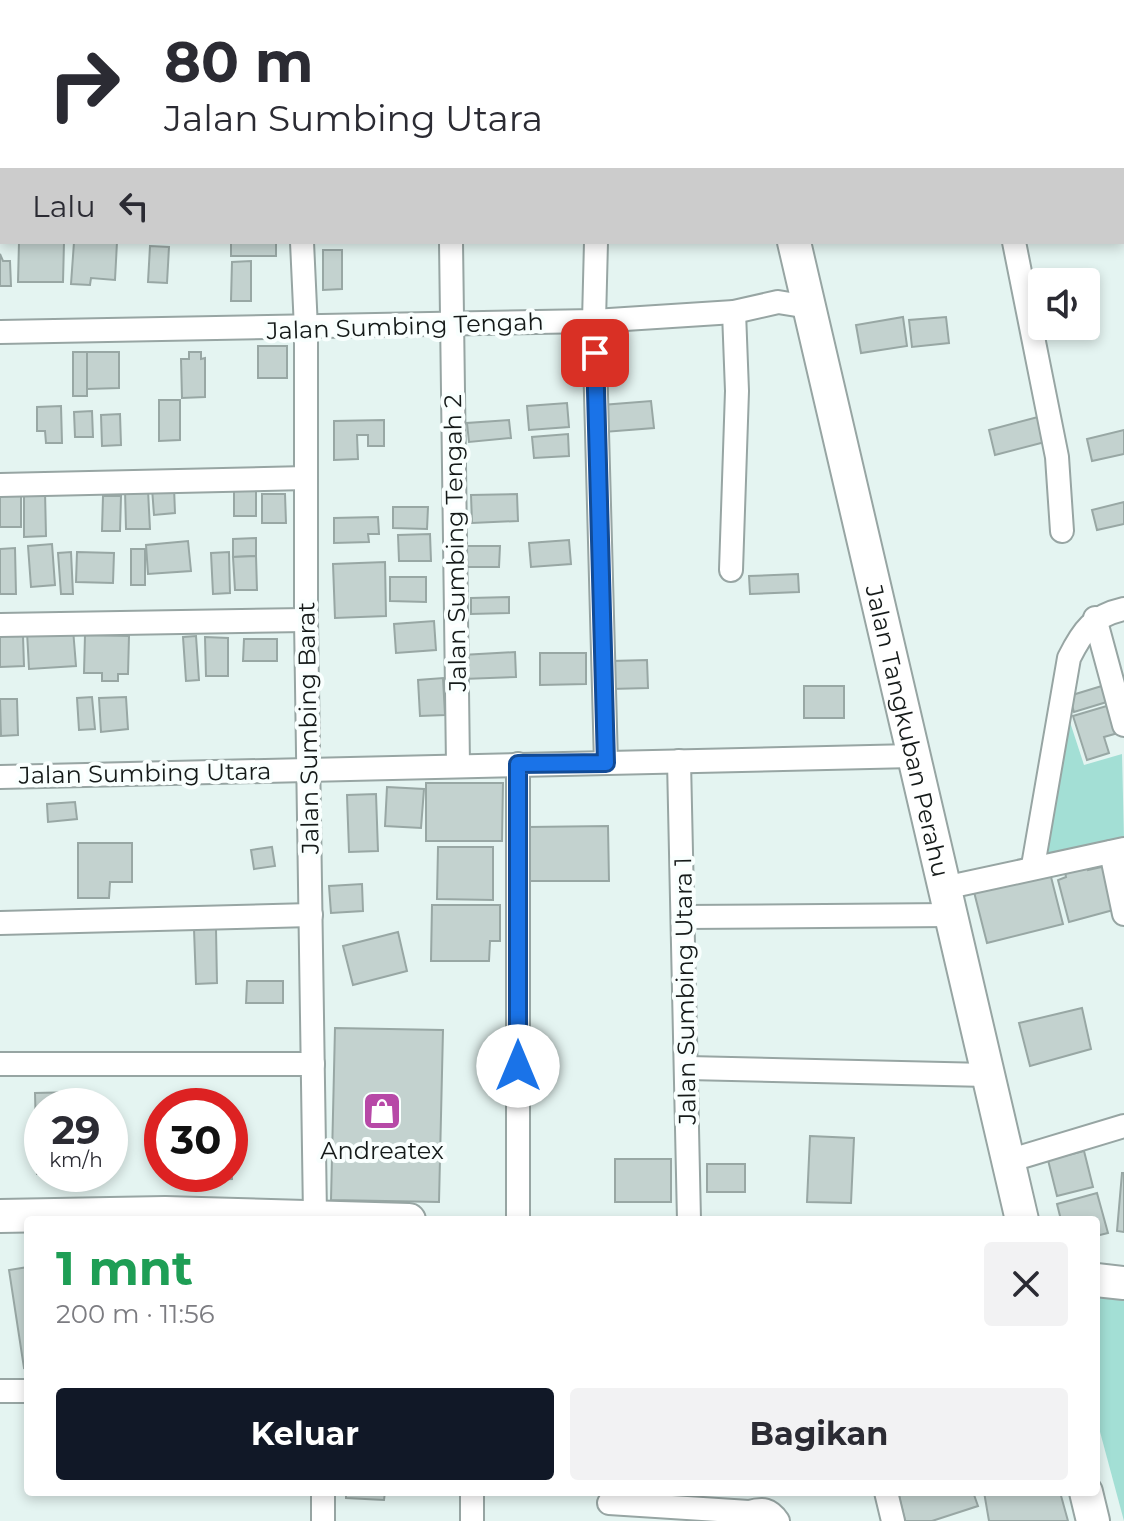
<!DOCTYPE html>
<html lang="id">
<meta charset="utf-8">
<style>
:root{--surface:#fff;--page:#f2f2f3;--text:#2b2b33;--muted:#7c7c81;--accent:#111827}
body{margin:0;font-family:Montserrat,sans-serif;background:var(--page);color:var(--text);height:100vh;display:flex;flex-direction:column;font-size:30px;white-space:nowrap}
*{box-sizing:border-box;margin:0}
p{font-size:26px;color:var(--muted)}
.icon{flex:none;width:44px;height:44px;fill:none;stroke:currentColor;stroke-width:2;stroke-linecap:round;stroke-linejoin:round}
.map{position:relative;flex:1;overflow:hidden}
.drawer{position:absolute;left:24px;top:1216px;width:1076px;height:280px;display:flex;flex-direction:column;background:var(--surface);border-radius:8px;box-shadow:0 4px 12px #0003}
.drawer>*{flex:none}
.top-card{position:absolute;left:0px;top:0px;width:1124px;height:244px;box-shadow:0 4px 12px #0003;background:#fff;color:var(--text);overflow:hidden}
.tools{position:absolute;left:1028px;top:268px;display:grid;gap:16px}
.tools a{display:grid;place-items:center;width:72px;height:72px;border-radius:8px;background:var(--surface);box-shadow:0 4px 12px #0003;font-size:40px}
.speed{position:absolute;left:24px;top:1088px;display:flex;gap:16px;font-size:40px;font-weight:700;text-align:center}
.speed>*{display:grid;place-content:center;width:104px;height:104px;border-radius:50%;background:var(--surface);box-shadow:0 4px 12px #0003;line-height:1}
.speed small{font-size:20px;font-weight:400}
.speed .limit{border:12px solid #d22;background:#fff;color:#111}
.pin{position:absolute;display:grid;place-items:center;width:68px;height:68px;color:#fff;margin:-34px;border-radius:16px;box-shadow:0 4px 12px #0006}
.me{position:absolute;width:88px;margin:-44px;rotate:0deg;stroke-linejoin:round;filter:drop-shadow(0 0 6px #0008)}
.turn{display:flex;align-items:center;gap:28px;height:168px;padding:0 32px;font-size:36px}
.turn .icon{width:104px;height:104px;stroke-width:2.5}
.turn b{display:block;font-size:56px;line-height:68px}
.then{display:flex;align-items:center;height:76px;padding:0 32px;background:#0003;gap:16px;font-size:30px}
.round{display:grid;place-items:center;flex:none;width:84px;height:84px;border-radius:8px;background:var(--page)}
.summary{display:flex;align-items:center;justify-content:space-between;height:136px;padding:0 32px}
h1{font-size:48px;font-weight:700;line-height:60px;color:#1e9e55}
.button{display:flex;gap:16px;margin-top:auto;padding:16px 32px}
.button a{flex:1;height:92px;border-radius:8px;background:var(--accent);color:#fff;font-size:32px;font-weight:700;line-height:92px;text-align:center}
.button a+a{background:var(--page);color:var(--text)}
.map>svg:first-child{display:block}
.green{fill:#a3dfd5}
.building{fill:#c3d2cf;stroke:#98a7a4;stroke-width:2}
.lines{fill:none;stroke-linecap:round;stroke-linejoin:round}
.street-casing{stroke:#97a5a3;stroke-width:26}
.secondary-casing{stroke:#97a5a3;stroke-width:36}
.street{stroke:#fff;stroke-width:22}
.secondary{stroke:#fff;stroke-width:32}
.route-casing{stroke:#114b97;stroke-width:20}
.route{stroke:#1a73e8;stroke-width:14}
.labels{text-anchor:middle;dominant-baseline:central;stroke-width:8;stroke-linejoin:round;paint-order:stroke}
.street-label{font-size:24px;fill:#151a19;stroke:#f9fffe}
.poi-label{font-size:24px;fill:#151a19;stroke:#f9fffe}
</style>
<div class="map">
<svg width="1124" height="1521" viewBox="0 0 1124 1521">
<rect width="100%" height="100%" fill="#e4f4f1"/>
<g class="green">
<polygon points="1068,716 1084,765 1122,754 1124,840 1042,856"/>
<polygon points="1096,1291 1124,1294 1124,1521 1096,1417"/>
</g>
<g class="building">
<polygon points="64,0 197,0 63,2"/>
<polygon points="19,242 64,242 63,282 18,282"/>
<polygon points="74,242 117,242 115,280 91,278 90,285 71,284"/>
<rect x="231" y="242" width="45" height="14"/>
<polygon points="150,246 169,247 167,283 148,282"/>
<polygon points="323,250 342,250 342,289 323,290"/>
<polygon points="0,254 3,261 10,261 11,286 0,286"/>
<polygon points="251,261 251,301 231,301 232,262"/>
<polygon points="903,317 907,346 861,353 856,325"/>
<polygon points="946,317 949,343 912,347 909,320"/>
<rect x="258" y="346" width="29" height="32"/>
<rect x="73" y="352" width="14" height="44"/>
<polygon points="87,352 119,352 119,388 87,389"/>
<polygon points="189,352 201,352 201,359 205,358 205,397 182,398 181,359 189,359"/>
<polygon points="159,400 180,400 180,440 159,441"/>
<polygon points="651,401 654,428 604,432 602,405"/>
<polygon points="567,403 569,427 529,430 527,406"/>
<polygon points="61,406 62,443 46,443 45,431 37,431 37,407"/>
<polygon points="92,411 93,437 75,437 74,412"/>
<polygon points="120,414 121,445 102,446 101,415"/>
<polygon points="1038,417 1045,442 995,455 989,430"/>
<polygon points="384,420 384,446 368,446 368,435 357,435 358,459 334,460 334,421"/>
<polygon points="509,420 511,438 469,442 467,423"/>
<polygon points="1124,430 1124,454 1092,461 1087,439"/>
<polygon points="568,434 569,456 534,458 532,437"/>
<polygon points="174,487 175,513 154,515 152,488"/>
<rect x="234" y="487" width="22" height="29"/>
<polygon points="125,490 148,490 150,529 126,529"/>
<polygon points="0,491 21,492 21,527 0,527"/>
<polygon points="24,491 45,491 46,536 24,537"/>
<polygon points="262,494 285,494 286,523 262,523"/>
<polygon points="517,494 518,521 472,523 471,495"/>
<polygon points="103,496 121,496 120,531 102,531"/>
<polygon points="1124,502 1124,524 1097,530 1092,510"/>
<polygon points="393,507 428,507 427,529 393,528"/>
<polygon points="378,517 379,534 368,534 369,542 334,543 334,518"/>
<polygon points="430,534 431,561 399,561 398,535"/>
<polygon points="256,538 256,556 233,557 233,539"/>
<polygon points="569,540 571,564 531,567 529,543"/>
<polygon points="188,541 191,571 148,574 146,545"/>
<polygon points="52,544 55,585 31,587 28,546"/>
<polygon points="462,546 500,546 499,567 461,567"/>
<polygon points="15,548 16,594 0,594 0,549"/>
<rect x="131" y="549" width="14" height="36"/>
<polygon points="71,552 73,594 61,594 58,553"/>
<polygon points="77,552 114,553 113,583 76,582"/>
<polygon points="229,552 230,593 213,594 211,553"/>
<polygon points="256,556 257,590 235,590 233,557"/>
<polygon points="385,562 386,616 335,618 333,564"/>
<polygon points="798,574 799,592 750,594 749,576"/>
<polygon points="390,577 426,577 426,602 390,601"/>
<polygon points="509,597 509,613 471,614 471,598"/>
<polygon points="434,621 436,650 396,653 394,624"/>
<polygon points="73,629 76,666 29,669 27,632"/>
<polygon points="85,635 129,636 128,674 118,674 118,681 102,681 102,673 84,673"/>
<polygon points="0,636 23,636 24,666 0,667"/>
<polygon points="196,636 199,680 186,681 183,637"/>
<polygon points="205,637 228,638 228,676 206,676"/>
<polygon points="244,639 277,639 277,661 243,661"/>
<polygon points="515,652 516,677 463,679 462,655"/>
<polygon points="540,653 586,653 586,684 540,685"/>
<polygon points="647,660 648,688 611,689 611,661"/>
<polygon points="443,678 445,715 420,716 418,680"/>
<polygon points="1105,685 1110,701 1074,712 1069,696"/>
<rect x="804" y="686" width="40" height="32"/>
<polygon points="92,697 95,729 79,730 77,698"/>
<polygon points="126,697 128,729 101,732 99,698"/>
<polygon points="0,699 17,699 18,735 1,736"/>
<polygon points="1110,705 1118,733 1104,737 1109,753 1087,760 1073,716"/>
<polygon points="426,783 503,783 502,841 426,841"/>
<polygon points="387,787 424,789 421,828 385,826"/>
<polygon points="376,794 378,851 349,852 347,795"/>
<polygon points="75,802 77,819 48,822 47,804"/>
<polygon points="608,826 609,881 527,881 528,827"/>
<polygon points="78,843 132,843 132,882 110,882 109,898 78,898"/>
<polygon points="272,847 275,866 254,869 251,850"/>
<polygon points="438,847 493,847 493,900 437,899"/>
<polygon points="1087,866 1088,870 1106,866 1117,909 1069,922 1058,880 1066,877 1065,872"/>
<polygon points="1049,869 1063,924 987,943 973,888"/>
<polygon points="362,884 363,911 331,913 329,886"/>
<polygon points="432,905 500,905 500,941 490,941 489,961 431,961"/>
<polygon points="194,929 216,929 217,983 196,984"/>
<polygon points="398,932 407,971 353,985 343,946"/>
<polygon points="247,981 283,981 283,1003 246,1003"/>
<polygon points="1082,1008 1091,1049 1030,1066 1019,1023"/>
<polygon points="335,1028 443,1030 439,1202 331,1200"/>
<polygon points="78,1092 79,1106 42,1106 42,1174 37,1174 35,1093"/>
<polygon points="230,1123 232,1179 188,1181 188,1174 230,1174"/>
<polygon points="810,1136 854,1138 851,1203 807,1202"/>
<polygon points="1084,1151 1093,1187 1057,1196 1048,1160"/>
<rect x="615" y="1159" width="56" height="43"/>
<rect x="707" y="1164" width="38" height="28"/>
<polygon points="1122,1173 1124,1173 1124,1232 1117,1231"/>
<polygon points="1097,1193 1108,1233 1096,1236 1096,1220 1061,1220 1057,1204"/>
<polygon points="28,1267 28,1367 24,1368 9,1270"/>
<polygon points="346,1492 385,1492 384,1500 346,1498"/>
<polygon points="898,1492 973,1492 978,1506 932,1521 905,1521"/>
<polygon points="984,1492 1060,1492 1068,1521 989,1521"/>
</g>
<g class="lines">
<defs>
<g id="street">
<polyline points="298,0 298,2"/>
<polyline points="453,0 456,2"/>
<polyline points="1045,0 1046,2"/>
<polyline points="1122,159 1124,159"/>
<polyline points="0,185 2,185"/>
<polyline points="302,242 306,329 306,620 315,1215"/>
<polyline points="451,242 458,765"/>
<polyline points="596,242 594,321 606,763"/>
<polyline points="1014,242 1057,457 1062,531"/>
<polyline points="0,332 594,321 734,312 778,302 809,307"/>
<polyline points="0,485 306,478"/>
<polyline points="731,570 737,391 734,312"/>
<polyline points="1095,618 1124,725"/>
<polyline points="0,625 306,620"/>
<polyline points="679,761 689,1220"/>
<polyline points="0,777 913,756"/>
<polyline points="1111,852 1124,914"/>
<path d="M1033 866 1069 658C1083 630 1093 616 1124 609"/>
<polyline points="944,888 1124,849"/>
<polyline points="683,917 951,915"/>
<polyline points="0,923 311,915"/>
<polyline points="0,1064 313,1064"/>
<polyline points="688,1068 987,1075"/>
<polyline points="1008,1161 1124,1126"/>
<polyline points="518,1220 518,764"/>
<polyline points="0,1391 28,1391"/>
<polyline points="472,1492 472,1521"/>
<polyline points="886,1492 893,1521"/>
<polyline points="609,1503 749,1512"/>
<polyline points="323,1521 323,1492"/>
<path d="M743 1521 749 1512C763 1508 770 1509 778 1521"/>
</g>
<g id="secondary">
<polyline points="738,0 739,2"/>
<path id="s1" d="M794 242 1022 1220"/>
<polyline points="0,1216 165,1213 409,1220"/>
<polyline points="1096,1280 1124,1283"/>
<polyline points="1086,1492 1093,1521"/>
</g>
</defs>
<use href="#street" class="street-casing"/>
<use href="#secondary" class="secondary-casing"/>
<use href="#street" class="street"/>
<use href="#secondary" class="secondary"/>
</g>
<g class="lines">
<defs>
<polyline id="route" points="518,1066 518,764 606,763 595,353"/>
</defs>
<use href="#route" class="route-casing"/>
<use href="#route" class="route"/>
</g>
<defs>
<symbol id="shop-square" viewBox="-11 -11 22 22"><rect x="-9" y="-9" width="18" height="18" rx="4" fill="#b749a7" stroke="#f9fffe"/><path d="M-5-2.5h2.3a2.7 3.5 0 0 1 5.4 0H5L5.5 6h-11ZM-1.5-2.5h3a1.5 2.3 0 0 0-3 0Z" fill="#fff"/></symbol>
</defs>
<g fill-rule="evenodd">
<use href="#shop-square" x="360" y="1089" width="44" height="44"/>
</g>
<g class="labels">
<g class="street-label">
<text transform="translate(405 326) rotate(-2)">Jalan Sumbing Tengah</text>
<text transform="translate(455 543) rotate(-91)">Jalan Sumbing Tengah 2</text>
<text transform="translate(308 728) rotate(-91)">Jalan Sumbing Barat</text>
<text stroke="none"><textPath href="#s1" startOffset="502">Jalan Tangkuban Perahu</textPath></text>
<text transform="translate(145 773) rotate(-1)">Jalan Sumbing Utara</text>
<text transform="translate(685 991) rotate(-91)">Jalan Sumbing Utara 1</text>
</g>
<g class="poi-label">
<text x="382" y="1150">Andreatex</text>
</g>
</g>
</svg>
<div class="tools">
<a><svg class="icon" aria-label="sound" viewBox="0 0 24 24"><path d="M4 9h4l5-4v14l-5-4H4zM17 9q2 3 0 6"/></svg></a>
</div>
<div class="speed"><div>29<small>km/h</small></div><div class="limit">30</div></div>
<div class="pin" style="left:595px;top:353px;background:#d93025"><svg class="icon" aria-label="arrive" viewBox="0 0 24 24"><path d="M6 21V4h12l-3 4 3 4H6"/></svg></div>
<svg class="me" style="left:518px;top:1066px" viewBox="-20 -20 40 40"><circle r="19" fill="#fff"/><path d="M0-13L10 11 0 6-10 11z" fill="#1a73e8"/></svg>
<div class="top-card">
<div class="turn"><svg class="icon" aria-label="right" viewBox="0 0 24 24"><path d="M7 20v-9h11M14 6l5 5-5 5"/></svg><div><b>80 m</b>Jalan Sumbing Utara</div></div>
<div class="then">Lalu<svg class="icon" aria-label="left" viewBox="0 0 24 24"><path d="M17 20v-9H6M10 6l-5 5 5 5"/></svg></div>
</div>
<section class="drawer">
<div class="summary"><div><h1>1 mnt</h1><p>200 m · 11:56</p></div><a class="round"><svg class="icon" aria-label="close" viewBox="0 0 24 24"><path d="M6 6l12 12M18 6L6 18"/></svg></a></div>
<div class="button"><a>Keluar</a><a>Bagikan</a></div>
</section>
</div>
